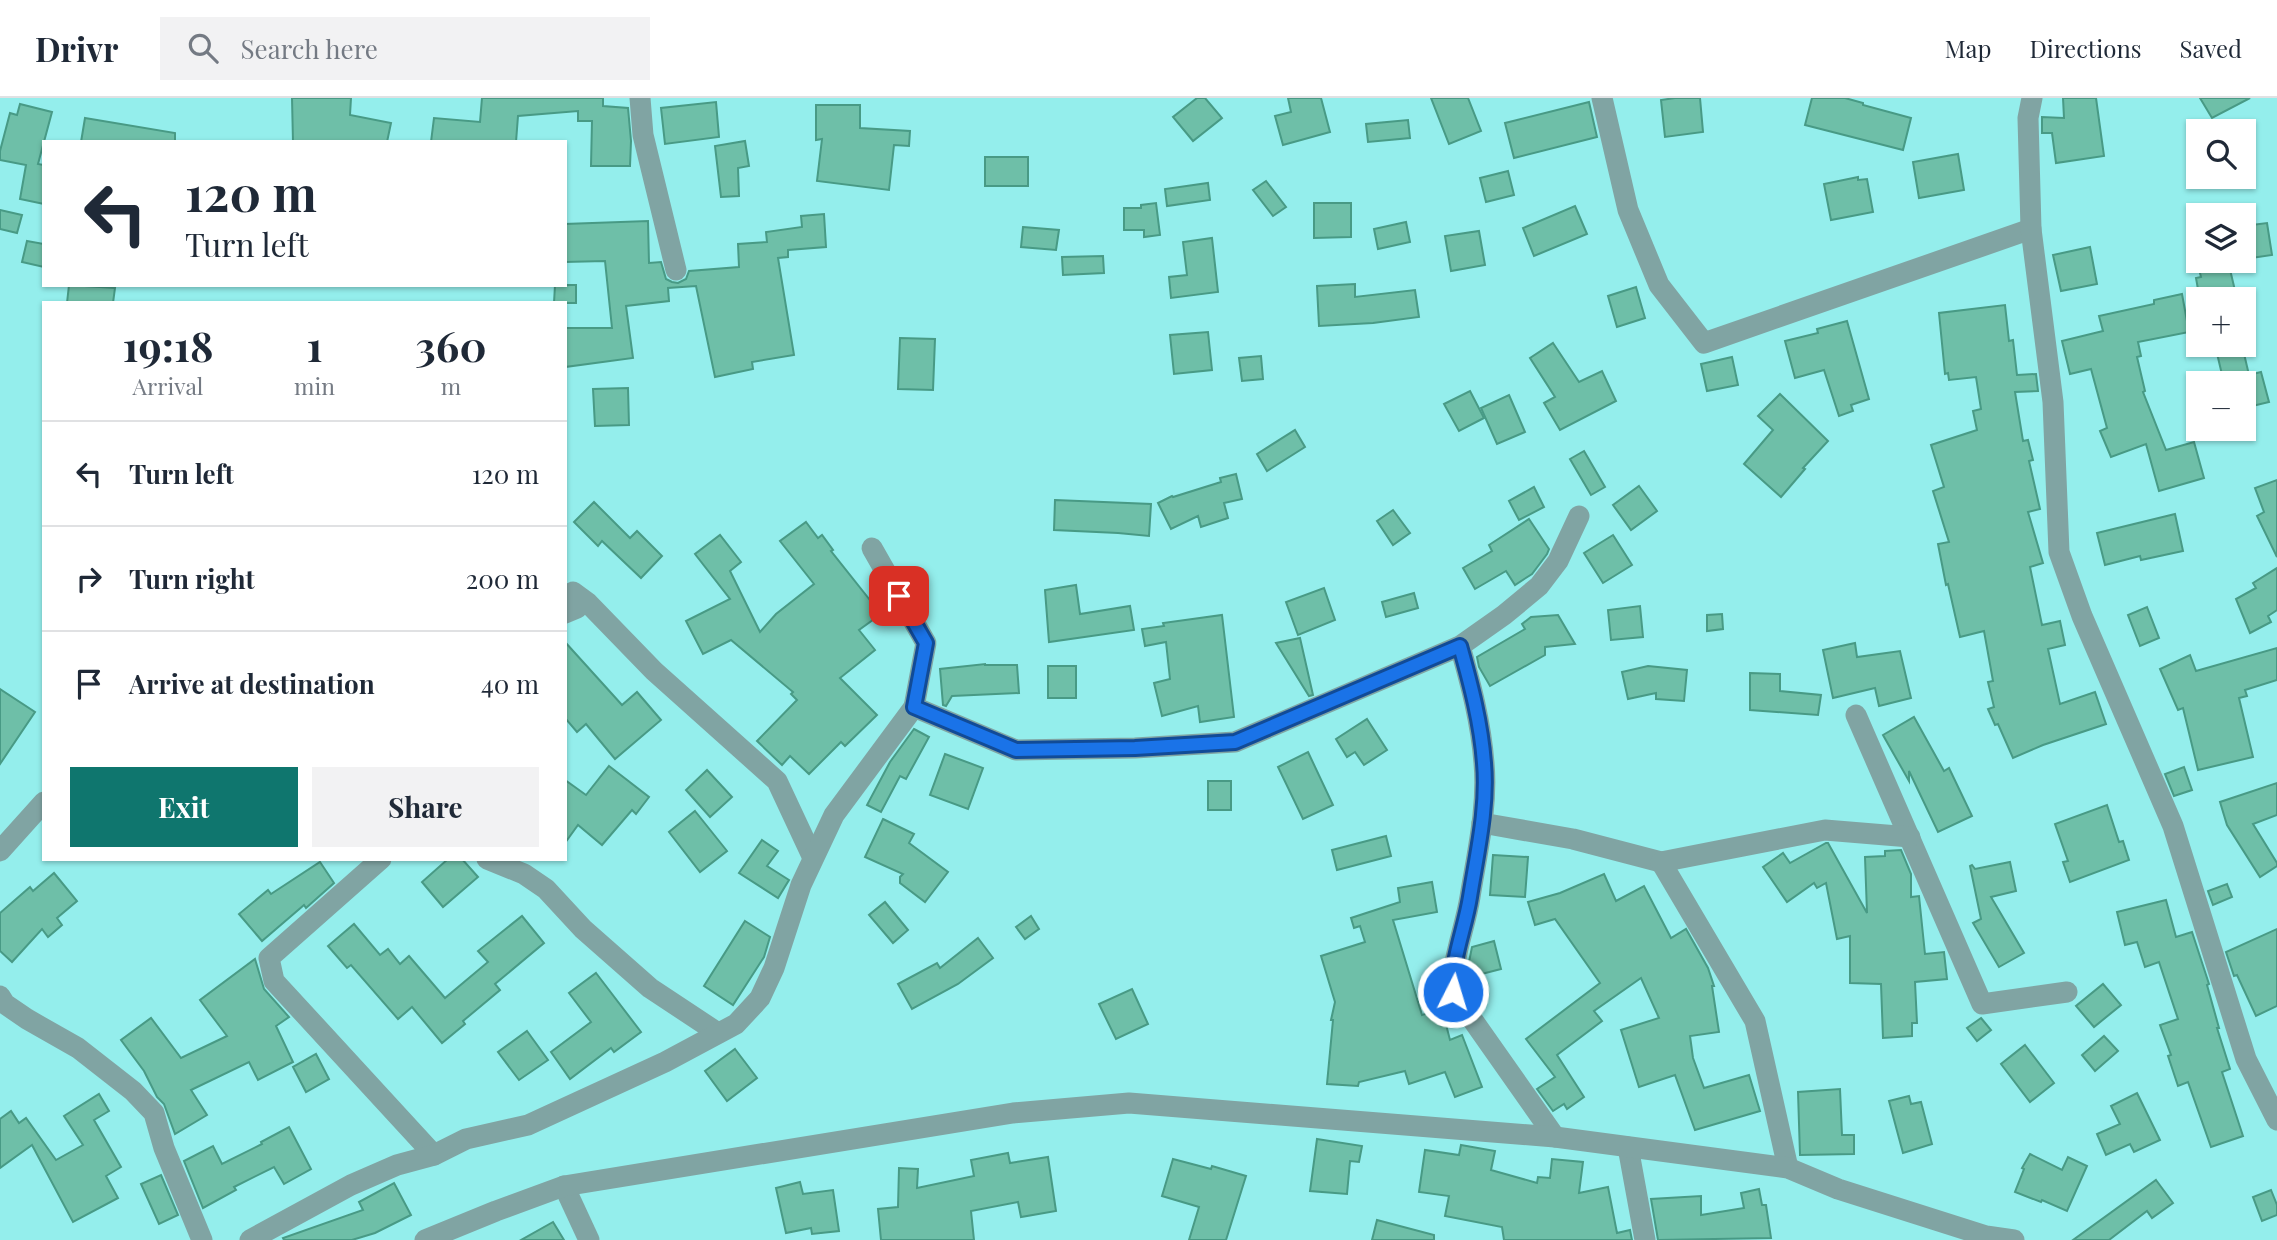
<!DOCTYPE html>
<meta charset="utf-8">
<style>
:root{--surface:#fff;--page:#f2f2f3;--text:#1f2937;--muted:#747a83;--line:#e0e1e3;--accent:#0f766e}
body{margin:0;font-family:"Playfair Display",serif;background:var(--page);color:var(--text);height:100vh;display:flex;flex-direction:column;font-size:26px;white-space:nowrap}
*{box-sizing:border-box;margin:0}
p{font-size:23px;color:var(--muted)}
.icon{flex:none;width:38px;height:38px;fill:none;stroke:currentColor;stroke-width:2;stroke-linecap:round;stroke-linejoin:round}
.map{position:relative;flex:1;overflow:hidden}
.sheet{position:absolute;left:42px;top:203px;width:525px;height:560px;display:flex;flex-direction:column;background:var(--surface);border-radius:0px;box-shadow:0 2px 5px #0004}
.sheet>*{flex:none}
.banner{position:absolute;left:42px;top:42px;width:525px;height:147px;border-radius:0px;box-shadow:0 2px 5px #0004;background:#fff;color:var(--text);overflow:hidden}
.fabs{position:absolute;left:2186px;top:21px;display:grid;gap:14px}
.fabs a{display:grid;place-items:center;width:70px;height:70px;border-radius:0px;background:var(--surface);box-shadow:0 2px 5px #0004;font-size:35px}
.pin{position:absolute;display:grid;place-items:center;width:60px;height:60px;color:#fff;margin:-30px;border-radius:14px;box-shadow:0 4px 10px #0006}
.me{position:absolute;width:77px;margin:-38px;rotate:5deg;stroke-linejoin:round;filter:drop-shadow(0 0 5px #0008)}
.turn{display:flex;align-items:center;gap:24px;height:147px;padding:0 28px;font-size:32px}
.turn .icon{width:91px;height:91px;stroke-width:2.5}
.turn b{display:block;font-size:49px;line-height:60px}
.eta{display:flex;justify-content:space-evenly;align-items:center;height:119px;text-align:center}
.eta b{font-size:42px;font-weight:700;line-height:49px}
.cta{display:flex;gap:14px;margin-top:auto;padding:14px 28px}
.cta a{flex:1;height:80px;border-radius:0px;background:var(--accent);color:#fff;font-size:28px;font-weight:700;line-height:80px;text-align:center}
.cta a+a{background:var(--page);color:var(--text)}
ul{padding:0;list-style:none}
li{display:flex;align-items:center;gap:21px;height:105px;padding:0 28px;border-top:2px solid var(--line)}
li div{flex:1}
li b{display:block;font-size:26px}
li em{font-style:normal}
header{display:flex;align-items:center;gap:42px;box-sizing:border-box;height:98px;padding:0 35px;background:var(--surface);border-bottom:2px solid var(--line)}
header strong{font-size:33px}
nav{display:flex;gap:38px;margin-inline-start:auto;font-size:24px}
.search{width:490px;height:63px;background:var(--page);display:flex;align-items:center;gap:18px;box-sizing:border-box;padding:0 24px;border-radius:0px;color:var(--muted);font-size:26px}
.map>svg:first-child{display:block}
.building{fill:#6ebfa8;stroke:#489a85;stroke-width:2}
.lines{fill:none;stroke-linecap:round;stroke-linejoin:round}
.minor{stroke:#80a4a3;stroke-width:21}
.tertiary{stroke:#80a4a3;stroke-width:21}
.route-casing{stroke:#114b97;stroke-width:18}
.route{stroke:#1a73e8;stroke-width:12}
</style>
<header>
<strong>Drivr</strong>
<div class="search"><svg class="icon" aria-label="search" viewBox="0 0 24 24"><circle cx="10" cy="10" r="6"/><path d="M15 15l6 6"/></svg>Search here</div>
<nav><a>Map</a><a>Directions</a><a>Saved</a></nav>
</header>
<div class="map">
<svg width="2277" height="1142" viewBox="0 0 2277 1142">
<rect width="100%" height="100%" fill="#94eeec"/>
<g class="building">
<polygon points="292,0 351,0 350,17 391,25 387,44 293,44"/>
<polygon points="482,0 603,0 603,8 628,10 631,43 630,68 591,68 592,23 578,23 578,13 518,18 516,44 431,44 434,20 480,24"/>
<polygon points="1197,0 1205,0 1222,20 1193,43 1173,19"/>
<polygon points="1288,0 1321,0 1330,34 1283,47 1275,18 1291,14"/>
<polygon points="1431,0 1468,0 1481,33 1449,46"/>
<polygon points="1675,0 1700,0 1703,34 1665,39 1661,2"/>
<polygon points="1812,0 1845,0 1863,5 1863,7 1911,20 1903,52 1805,27"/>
<polygon points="2063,0 2096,0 2104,58 2056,65 2052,35 2042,35 2042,19 2064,20"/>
<polygon points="2200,0 2250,0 2212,20"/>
<polygon points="716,4 719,39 665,46 661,10"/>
<polygon points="1589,4 1597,39 1514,60 1505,25"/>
<polygon points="20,6 52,14 38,66 44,67 44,106 20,101 26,67 0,62 0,53 10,15 17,17"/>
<polygon points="816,7 860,7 860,30 910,33 909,48 894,47 889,92 817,83 822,41 816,42"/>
<polygon points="85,20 175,35 175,44 81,44"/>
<polygon points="1408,22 1410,40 1368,44 1366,26"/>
<polygon points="745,43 749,68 738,70 739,98 721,99 715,48"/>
<polygon points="1958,56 1964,92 1919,100 1913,64"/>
<rect x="985" y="59" width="43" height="29"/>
<polygon points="1508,73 1514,97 1486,104 1480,80"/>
<polygon points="1858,79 1858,82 1867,81 1873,114 1831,122 1824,86"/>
<polygon points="1266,83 1286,109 1273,118 1253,92"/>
<polygon points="1208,85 1210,102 1167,108 1165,91"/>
<polygon points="1156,105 1160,137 1144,139 1144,132 1124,132 1124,110 1141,110 1141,107"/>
<polygon points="1314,105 1351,105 1351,139 1314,140"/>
<polygon points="1575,108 1587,136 1534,158 1523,130"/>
<polygon points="0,112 22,117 17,135 0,131"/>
<polygon points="824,116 826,149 788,152 788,159 778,160 794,257 752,264 753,271 715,279 696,188 668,190 669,203 626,208 633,260 565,269 565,230 612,230 605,163 565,164 565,126 648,123 649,165 661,164 666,181 672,184 678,185 686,181 689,173 739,169 738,146 767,144 766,134 802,129 801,118"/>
<polygon points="1406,124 1410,144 1378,151 1374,131"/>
<polygon points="2267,125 2272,157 2244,161 2244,128"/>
<polygon points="1023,129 1059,132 1056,152 1021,149"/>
<polygon points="1479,133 1485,167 1451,173 1445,138"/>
<polygon points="1212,140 1218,194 1171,200 1169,179 1187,177 1183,144"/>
<polygon points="27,143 44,146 44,169 22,164"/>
<polygon points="2090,149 2097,186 2061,193 2053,157"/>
<polygon points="1103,158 1104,175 1063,177 1062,159"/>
<polygon points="2197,163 2228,163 2237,201 2204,201 2203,197 2199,197 2196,180 2201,179"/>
<polygon points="1355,186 1355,199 1415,192 1419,219 1373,225 1319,228 1317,188"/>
<polygon points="69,187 115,190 113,205 67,205"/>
<polygon points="555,187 576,187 576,205 554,205"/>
<polygon points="1636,189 1645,220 1617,229 1608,198"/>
<polygon points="2182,196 2189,234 2138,244 2141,258 2137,259 2145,293 2143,294 2166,352 2194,344 2204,380 2159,393 2146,346 2111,359 2100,333 2107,330 2091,271 2070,276 2062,243 2103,233 2099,218 2154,206 2154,202"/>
<polygon points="2005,207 2009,243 2013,242 2017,277 2036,276 2038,293 2015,294 2023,343 2028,342 2033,362 2029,363 2040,411 2028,414 2043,465 2030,469 2042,527 2060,523 2065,547 2048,551 2060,606 2095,594 2106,626 2043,647 2013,660 1998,626 1995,627 1988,611 1994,609 1988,584 1993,583 1984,533 1960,539 1948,486 1946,487 1938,446 1949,444 1933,393 1944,389 1931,347 1977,332 1973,313 1981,311 1976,279 1949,282 1948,275 1945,276 1939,215"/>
<polygon points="1847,223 1869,301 1851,307 1853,313 1839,318 1824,272 1795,280 1785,243 1818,235 1817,231"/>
<polygon points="1208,234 1212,272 1174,276 1170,237"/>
<polygon points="900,240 935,241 933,292 898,291"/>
<polygon points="1553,245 1579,284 1602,273 1616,303 1560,332 1544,305 1555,299 1530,260"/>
<polygon points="2215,247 2242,247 2249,277 2261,274 2269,304 2244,310 2244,285 2224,285"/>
<polygon points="1261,258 1263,281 1242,283 1239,260"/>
<polygon points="1732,259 1738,287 1707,293 1701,266"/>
<polygon points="628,290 629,327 595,328 593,291"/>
<polygon points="1470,293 1484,320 1459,333 1444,306"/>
<polygon points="1780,296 1828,343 1803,370 1805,371 1781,399 1744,366 1773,332 1758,318"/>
<polygon points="1509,297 1525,334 1497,346 1481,310"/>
<polygon points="1295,332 1305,349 1267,373 1257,356"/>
<polygon points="1584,353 1605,389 1591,397 1570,361"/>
<polygon points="1236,376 1242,401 1224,405 1228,420 1201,429 1198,418 1171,431 1158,405 1172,398 1173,399 1221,384 1220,380"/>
<polygon points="2277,382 2277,459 2257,418 2264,414 2255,390"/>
<polygon points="1639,388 1657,413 1631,432 1613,407"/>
<polygon points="1534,389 1544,409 1519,422 1509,403"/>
<polygon points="1055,402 1151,406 1149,438 1118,435 1054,432"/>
<polygon points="594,404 630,440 637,433 662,458 641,480 602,443 598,448 574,424"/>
<polygon points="1393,412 1410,435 1393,447 1377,423"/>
<polygon points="2175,416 2183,453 2141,462 2140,458 2105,467 2097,435"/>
<polygon points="1529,421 1549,451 1547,456 1532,476 1515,487 1506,473 1475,491 1463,470 1492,453 1489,447"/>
<polygon points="806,424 818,440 822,437 833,452 831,453 881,516 859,532 875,552 840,580 877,617 845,648 841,644 809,676 790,658 782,667 757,643 797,602 791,596 793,594 731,542 703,556 686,523 730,501 695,456 720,437 741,464 730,473 760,534 776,516 814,486 780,443"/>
<polygon points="1613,437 1632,467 1603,485 1584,455"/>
<polygon points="2277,470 2277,512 2268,518 2271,524 2250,535 2236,501 2256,490 2253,485"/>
<polygon points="1076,487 1080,516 1130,508 1134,532 1049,544 1045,492"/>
<polygon points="1324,490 1335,522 1298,537 1286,504"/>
<polygon points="1414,495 1418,510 1386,519 1382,504"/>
<polygon points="1640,508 1643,539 1611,542 1608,512"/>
<polygon points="2147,509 2159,540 2140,548 2128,517"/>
<polygon points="1722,516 1723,531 1707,533 1707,517"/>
<polygon points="1222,517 1234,619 1200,624 1198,608 1162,618 1154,585 1170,581 1166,544 1145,548 1142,531 1164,528 1163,525"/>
<polygon points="1558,517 1575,546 1545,549 1545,557 1490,588 1479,569 1477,559 1525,531 1522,526 1531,519"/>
<polygon points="1300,540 1313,597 1309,598 1276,545"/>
<polygon points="565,544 622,607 637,594 661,622 615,661 586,626 577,634 565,620"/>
<polygon points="1855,545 1857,559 1900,553 1911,600 1879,608 1875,590 1833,600 1823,552"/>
<polygon points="2277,550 2277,582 2245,592 2247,598 2239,600 2253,659 2198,672 2183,610 2178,612 2160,571 2190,557 2196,573"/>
<polygon points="985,566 985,567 1017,567 1019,595 952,598 946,608 943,607 940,571"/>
<rect x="1048" y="568" width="28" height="32"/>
<polygon points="1648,568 1687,572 1684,603 1656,601 1656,595 1628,601 1622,574"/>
<polygon points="1750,575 1780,576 1780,593 1821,597 1818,617 1750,612"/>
<polygon points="0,591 35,614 0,666"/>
<polygon points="1914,619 1944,673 1949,670 1972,718 1938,734 1909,673 1909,683 1883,637"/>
<polygon points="1367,621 1387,652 1364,667 1355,654 1347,659 1336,641"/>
<polygon points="914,631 929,639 906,681 900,678 881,714 867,707 890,664"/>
<polygon points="1308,654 1333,707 1303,721 1278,669"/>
<polygon points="945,656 983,670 968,711 930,697"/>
<polygon points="609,668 649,699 636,716 632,712 602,747 578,727 565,745 565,682 586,697"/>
<polygon points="2184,669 2192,692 2174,698 2165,676"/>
<polygon points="707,672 732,699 710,719 686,692"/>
<rect x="1208" y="683" width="23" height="29"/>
<polygon points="2277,685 2277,717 2253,726 2277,765 2277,768 2260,779 2227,727 2220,704"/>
<polygon points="2107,707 2119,744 2123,743 2129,762 2070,784 2063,764 2068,763 2055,726"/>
<polygon points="695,713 727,753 700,774 669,734"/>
<polygon points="883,721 914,736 909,745 948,774 925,804 900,785 900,779 903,776 865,759"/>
<polygon points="1386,738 1391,758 1337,772 1332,752"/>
<polygon points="762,742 778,753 767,768 789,782 778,800 739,775"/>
<polygon points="1826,745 1828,745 1867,815 1865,759 1885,758 1885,753 1901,752 1911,776 1911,799 1919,798 1925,856 1944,854 1947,881 1915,884 1917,925 1912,925 1912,938 1883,940 1881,886 1850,885 1850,838 1837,841 1826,785 1817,790 1814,785 1787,804 1763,769 1783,755 1790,765"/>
<polygon points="1493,757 1528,759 1525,799 1490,797"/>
<polygon points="448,761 462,761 478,779 443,809 422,784"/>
<polygon points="320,764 334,785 306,810 304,807 262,843 239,816 268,792 271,796"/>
<polygon points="2010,764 2016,793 1991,799 2024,855 1999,869 1973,825 1981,821 1970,768 1972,767 1975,771"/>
<polygon points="54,775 77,803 57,820 62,827 48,839 42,831 12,864 0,853 0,815 30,789 33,793"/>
<polygon points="1604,776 1616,803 1644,788 1671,840 1686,831 1708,870 1714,888 1712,888 1719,934 1690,938 1693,960 1704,990 1749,977 1760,1013 1695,1032 1675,977 1639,989 1621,932 1659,920 1641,880 1594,913 1602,923 1557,957 1584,999 1567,1011 1564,1006 1553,1013 1537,991 1555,979 1526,941 1600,885 1555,821 1535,827 1528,804 1560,795"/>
<polygon points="1432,784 1437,814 1393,822 1422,917 1442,911 1450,942 1462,937 1482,989 1455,999 1445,974 1409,986 1405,973 1359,984 1358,988 1327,986 1333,922 1331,922 1335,904 1321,858 1365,844 1360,828 1354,830 1351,820 1400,804 1398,790"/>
<polygon points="2227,786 2232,799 2213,807 2208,793"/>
<polygon points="2166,802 2176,839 2192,834 2209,886 2207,887 2219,930 2217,930 2230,971 2222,974 2243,1038 2211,1049 2188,984 2178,988 2168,958 2171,957 2160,927 2178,921 2159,864 2145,869 2137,844 2125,847 2117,814"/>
<polygon points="885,804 908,832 893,845 869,817"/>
<polygon points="522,818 544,845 495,886 500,892 463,923 465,926 442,945 412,909 398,921 351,867 347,870 328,848 354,826 380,857 388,851 400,866 409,858 445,900 488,864 478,853"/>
<polygon points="1031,818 1039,831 1025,841 1016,829"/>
<polygon points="745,823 770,839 764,859 733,907 704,888"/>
<polygon points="2277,831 2277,908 2256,918 2237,877 2234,878 2226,854"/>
<polygon points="978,840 993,860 958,886 912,911 898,886 937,865 940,870"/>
<polygon points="1494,843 1501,871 1470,879 1468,869 1472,849"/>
<polygon points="255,861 264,891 289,919 276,928 293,964 258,982 249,964 191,992 207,1017 175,1036 164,1006 157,999 144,973 121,942 151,920 181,960 227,938 200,902"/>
<polygon points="596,875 641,934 614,954 611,950 570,981 551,954 591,924 569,895"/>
<polygon points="2103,886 2121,907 2094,929 2076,908"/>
<polygon points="1132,891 1148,926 1116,941 1099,906"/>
<polygon points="1981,920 1991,932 1977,943 1967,930"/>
<polygon points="527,933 548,962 519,982 498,954"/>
<polygon points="2104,938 2118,953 2095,973 2082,957"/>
<polygon points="2025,947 2054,985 2030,1004 2001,966"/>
<polygon points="735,951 757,980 727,1003 705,973"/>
<polygon points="316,956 329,981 306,994 293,969"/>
<polygon points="1840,991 1842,1037 1854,1037 1854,1056 1800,1057 1798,994"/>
<polygon points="2137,995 2160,1042 2134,1054 2130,1046 2106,1057 2097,1036 2120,1026 2111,1008"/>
<polygon points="99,996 109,1013 94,1022 121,1069 106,1078 118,1100 73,1124 32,1047 0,1070 0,1021 11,1013 19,1025 26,1020 56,1062 83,1047 64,1018"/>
<polygon points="1909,998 1911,1006 1921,1004 1932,1046 1903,1055 1889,1003"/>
<polygon points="289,1029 311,1071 284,1086 274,1069 234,1089 236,1092 203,1110 184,1063 213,1048 222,1066 262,1046 261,1044"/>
<polygon points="1317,1041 1362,1048 1359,1064 1350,1063 1347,1096 1310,1093"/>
<polygon points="1461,1047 1495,1053 1491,1072 1537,1085 1538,1079 1550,1080 1552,1061 1583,1064 1579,1095 1608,1089 1617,1135 1630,1132 1632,1142 1504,1142 1502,1129 1445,1118 1449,1098 1419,1094 1425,1052 1459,1057"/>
<polygon points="1008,1055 1010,1065 1048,1059 1056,1113 1021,1119 1018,1104 971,1113 974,1142 881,1142 878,1111 898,1109 899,1070 918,1071 917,1090 974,1078 971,1062"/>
<polygon points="2030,1056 2062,1072 2068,1059 2087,1068 2067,1113 2042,1102 2041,1104 2015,1094 2024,1071 2022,1070"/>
<polygon points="1173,1061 1211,1071 1212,1068 1246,1078 1226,1142 1189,1142 1199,1109 1162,1098"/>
<polygon points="161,1077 178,1117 159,1126 141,1086"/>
<polygon points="2156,1082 2173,1105 2152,1120 2147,1113 2109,1142 2073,1142"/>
<polygon points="800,1084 803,1096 833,1092 839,1133 812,1136 811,1130 786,1135 776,1090"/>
<polygon points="394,1085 411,1117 375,1135 352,1142 284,1142 283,1140 363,1112 359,1104"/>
<polygon points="1759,1091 1762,1107 1766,1107 1771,1140 1658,1142 1651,1101 1701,1098 1701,1117 1744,1110 1741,1095"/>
<polygon points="2271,1092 2277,1107 2277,1117 2262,1123 2253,1099"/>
<polygon points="1377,1122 1434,1137 1434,1142 1372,1142"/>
<polygon points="553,1124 564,1142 521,1142"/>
</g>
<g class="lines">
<g class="minor">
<polyline points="640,0 643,37 676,172"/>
<polyline points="1602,0 1628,112 1659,187 1704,245 2031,131"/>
<polyline points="2032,0 2028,20 2031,131 2053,304 2059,454 2082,518 2173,728 2246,961 2277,1022"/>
<polyline points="872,450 926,545 914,609"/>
<polyline points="565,515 577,510 573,494 588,505 654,573 777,683 813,760"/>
<path d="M1460 548C1471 587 1481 625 1484 665 1488 709 1477 755 1470 799 1465 831 1451 862 1453 894L1555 1039"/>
<polyline points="1856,617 1982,906 2067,894"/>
<polyline points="1482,725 1573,741 1661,764"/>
<polyline points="0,753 44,704"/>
<polyline points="381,761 269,860 274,883 434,1057"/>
<polyline points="487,761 524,776 546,791 583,831 650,890 718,935"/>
<polyline points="0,898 5,906 27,921 78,950 133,993 154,1015 164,1050 202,1142"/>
<polyline points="1628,1049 1645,1142"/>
<polyline points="1788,1070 1755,923 1661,764 1825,732 1910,739"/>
<polyline points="564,1088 589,1142"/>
<polyline points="250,1142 351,1087 397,1067 434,1057 466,1041 528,1027 665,964 736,926 760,900 774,870 801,787 834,717 914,609 1016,652 1135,650 1235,644 1460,548 1504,517 1539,488 1558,463 1579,418"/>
</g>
<polyline class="tertiary" points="425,1142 496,1113 564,1088 1013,1015 1129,1005 1555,1039 1788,1070 1838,1091 1986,1138 2014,1142"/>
</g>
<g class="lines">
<defs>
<path id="route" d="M899 498 926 545 914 609 1016 652 1135 650 1235 644 1460 548C1471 587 1481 625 1484 665 1488 709 1477 755 1470 799 1465 831 1451 862 1453 894"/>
</defs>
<use href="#route" class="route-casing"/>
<use href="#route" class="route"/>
</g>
</svg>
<div class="fabs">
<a><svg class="icon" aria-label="search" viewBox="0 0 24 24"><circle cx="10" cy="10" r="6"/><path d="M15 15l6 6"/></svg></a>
<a><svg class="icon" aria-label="layers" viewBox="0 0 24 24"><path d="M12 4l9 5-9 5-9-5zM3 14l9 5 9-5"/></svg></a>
<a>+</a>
<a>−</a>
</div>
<div class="pin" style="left:899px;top:498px;background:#d93025"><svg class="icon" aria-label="arrive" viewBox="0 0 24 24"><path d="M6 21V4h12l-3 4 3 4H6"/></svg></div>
<svg class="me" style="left:1453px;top:894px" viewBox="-20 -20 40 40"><circle r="17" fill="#1a73e8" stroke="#fff" stroke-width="3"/><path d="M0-11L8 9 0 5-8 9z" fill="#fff"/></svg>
<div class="banner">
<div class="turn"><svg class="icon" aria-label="left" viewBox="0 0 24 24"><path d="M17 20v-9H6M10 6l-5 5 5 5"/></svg><div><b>120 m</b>Turn left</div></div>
</div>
<section class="sheet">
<div class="eta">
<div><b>19:18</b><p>Arrival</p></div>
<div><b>1</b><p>min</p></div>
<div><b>360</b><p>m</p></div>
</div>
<ul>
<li><svg class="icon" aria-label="left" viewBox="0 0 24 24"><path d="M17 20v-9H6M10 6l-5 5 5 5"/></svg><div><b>Turn left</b></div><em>120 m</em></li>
<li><svg class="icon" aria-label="right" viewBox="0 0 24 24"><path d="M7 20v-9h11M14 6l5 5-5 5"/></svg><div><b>Turn right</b></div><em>200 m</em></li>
<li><svg class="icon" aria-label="arrive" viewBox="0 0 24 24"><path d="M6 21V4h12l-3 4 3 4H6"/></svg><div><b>Arrive at destination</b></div><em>40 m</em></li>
</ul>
<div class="cta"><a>Exit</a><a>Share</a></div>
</section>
</div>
